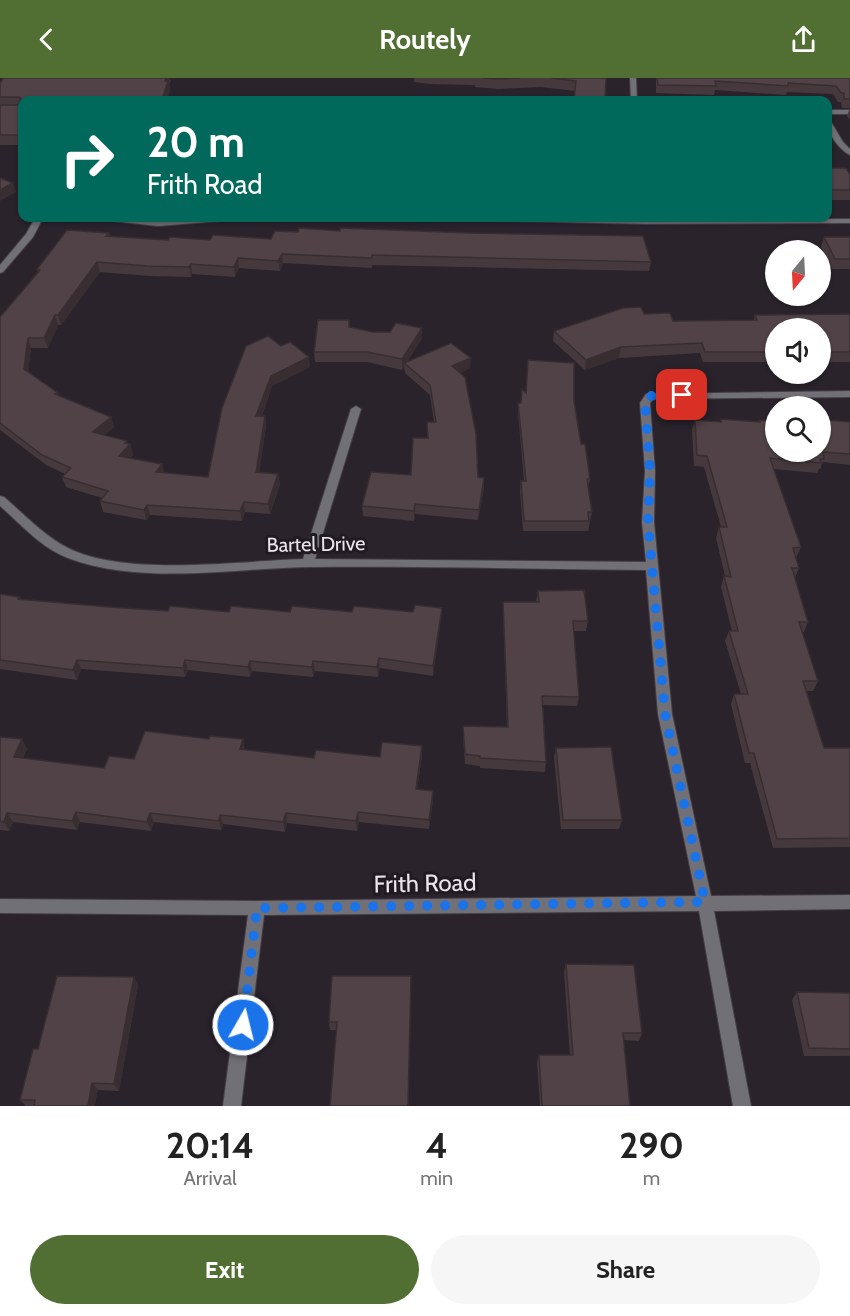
<!DOCTYPE html>
<style>
:root{--surface:#fff;--page:#f6f6f6;--text:#222;--muted:#767676;--accent:#516f32}
body{margin:0;font-family:Cabin,sans-serif;background:var(--page);color:var(--text);height:100vh;display:flex;flex-direction:column;font-size:22px;white-space:nowrap}
*{box-sizing:border-box;margin:0}
p{font-size:20px;color:var(--muted)}
.icon{flex:none;width:33px;height:33px;fill:none;stroke:currentColor;stroke-width:2;stroke-linecap:round;stroke-linejoin:round}
.map{position:relative;height:1028px;overflow:hidden}
.panel{display:flex;flex-direction:column;background:var(--surface);flex:1}
.panel>*{flex:none}
.top-card{position:absolute;left:18px;top:18px;width:814px;height:126px;border-radius:12px;box-shadow:0 2px 4px #0004;background:#00695c;color:#fff;overflow:hidden}
.needle{width:39px;rotate:198deg}
.controls{position:absolute;left:765px;top:162px;display:grid;gap:12px}
.controls a{display:grid;place-items:center;width:66px;height:66px;border-radius:50%;background:var(--surface);box-shadow:0 2px 4px #0004;font-size:30px}
.pin{position:absolute;display:grid;place-items:center;width:51px;height:51px;color:#fff;margin:-26px;border-radius:12px;box-shadow:0 3px 9px #0006}
.me{position:absolute;width:66px;margin:-33px;rotate:8deg;stroke-linejoin:round;filter:drop-shadow(0 0 4px #0008)}
.turn{display:flex;align-items:center;gap:21px;height:126px;padding:0 30px;font-size:27px}
.turn .icon{width:78px;height:78px;stroke-width:2.5}
.turn b{display:block;font-size:42px;line-height:51px}
.eta{display:flex;justify-content:space-evenly;align-items:center;height:102px;text-align:center}
.eta b{font-size:36px;font-weight:800;line-height:42px}
.cta{display:flex;gap:12px;margin-top:auto;padding:12px 30px}
.cta a{flex:1;height:69px;border-radius:36px;background:var(--accent);color:#fff;font-size:24px;font-weight:800;line-height:69px;text-align:center}
.cta a+a{background:var(--page);color:var(--text)}
header{display:flex;justify-content:space-between;align-items:center;height:78px;padding:0 30px;background:var(--accent);color:#fff;font-size:27px;font-weight:800}
.map>svg:first-child{display:block}
.lines{fill:none;stroke-linecap:round;stroke-linejoin:round}
.minor-casing{stroke:#453e47;stroke-width:2}
.minor{fill:#707076;fill-rule:evenodd}
.wall{fill:#45393d}
.shaded-wall{fill:#382e32}
.building{fill:#504247;stroke:#382e32;stroke-width:1.5}
.route{stroke:#1a73e8;stroke-width:10;stroke-dasharray:0 18}
.labels{text-anchor:middle;dominant-baseline:central;stroke-width:6;stroke-linejoin:round;paint-order:stroke}
.street-label{font-size:20px;fill:#eae5eb;stroke:#211a22}
.near-street-label{font-size:24px;fill:#eae5eb;stroke:#211a22}
</style>
<header><svg class="icon" aria-label="back" viewBox="0 0 24 24"><path d="M15 5l-7 7 7 7"/></svg>Routely<svg class="icon" aria-label="share" viewBox="0 0 24 24"><path d="M12 15V3M7 8l5-5 5 5M5 13v7h14v-7"/></svg></header>
<div class="map">
<svg width="850" height="1028" viewBox="0 0 850 1028">
<rect width="100%" height="100%" fill="#2a232c"/>
<g class="lines">
<defs>
<g id="minor">
<polygon points="630,0 636,0 637,22 631,22"/>
<rect x="828" y="32" width="22" height="4"/>
<path d="M828 44H831L843 64 850 71V77C839 71 828 57 828 44Z"/>
<polygon points="35,140 43,140 33,159 3,194 0,195 0,187 26,156"/>
<path d="M99 140C119 138 139 144 159 143 185 143 212 137 238 140L234 142 158 148 103 142Z"/>
<polygon points="453,140 850,141 850,145 645,146 457,142"/>
<path d="M850 313V319L653 321 650 325 655 393 654 444 672 636 711 818 850 817V831L714 833 751 1028H733L699 833 264 837 241 1028H223L248 837 0 835V821L257 823 696 818 658 636 646 492C535 491 423 488 311 489 234 490 142 508 68 480 41 470 21 446 0 428V418L4 419C25 437 44 458 68 470 124 499 240 483 303 481L351 331 356 328 361 331 315 481 646 484 642 444 645 393 640 325 646 316Z"/>
</g>
</defs>
<use href="#minor" class="minor-casing"/>
<use href="#minor" class="minor"/>
</g>
<g class="wall">
<polygon points="414,0 606,0 575,13 541,9 498,11 475,9 475,7 430,6 414,4"/>
<polygon points="656,0 850,0 850,42 847,38 850,30 842,30 841,24 838,24 833,16 787,14 786,17 715,12 714,17 656,15"/>
<polygon points="171,2 169,7 170,13 22,22 22,67 0,67 0,5"/>
<polygon points="828,90 850,97 850,122 828,122"/>
<polygon points="109,155 110,158 168,162 210,162 651,184 649,193 372,187 372,190 283,185 280,193 239,190 235,199 192,196 191,199 149,198 100,194 61,247 58,247 48,270 31,270 28,294 58,317 111,339 114,349 104,357 127,363 127,366 130,366 133,377 130,380 162,386 164,395 208,399 222,330 310,289 272,308 262,338 265,338 266,348 259,394 278,396 280,406 270,436 245,434 242,443 150,437 146,442 103,434 100,423 102,420 66,409 62,399 65,396 46,387 0,352 0,239 38,194 37,191"/>
<polygon points="824,159 850,159 850,191 832,191 821,169"/>
<polygon points="644,236 673,243 754,242 755,237 850,236 850,284 820,284 820,250 776,250 776,284 703,284 700,275 619,280 585,292 553,263 554,253"/>
<polygon points="349,242 350,249 373,254 390,254 422,250 422,260 407,284 470,290 460,295 478,399 484,400 484,410 478,442 415,436 414,443 363,438 362,428 411,397 427,360 427,344 434,344 430,317 405,295 404,288 402,292 367,284 315,284 314,274"/>
<polygon points="526,315 574,323 581,366 590,401 588,411 592,434 588,453 523,453 520,413 521,403 524,403 518,335 518,325 521,325"/>
<polygon points="721,341 759,344 760,342 826,348 828,342 850,344 850,387 823,384 820,391 819,391 817,395 774,391 801,469 796,480 799,490 795,500 808,544 804,554 802,554 818,603 813,613 806,613 824,670 850,670 850,769 773,770 750,685 745,685 731,626 734,616 741,616 725,563 729,553 732,553 721,509 724,498 725,498 716,460 719,449 721,449 704,389 694,388 692,352 695,342 720,344"/>
<polygon points="538,513 588,543 586,553 574,553 579,619 577,628 543,627 546,684 545,694 480,690 480,688 465,686 463,658 463,648 507,649 503,534 503,524 536,524"/>
<polygon points="0,516 19,519 20,521 109,529 168,533 413,534 442,530 441,540 433,598 380,590 378,599 315,593 313,599 252,593 250,599 188,592 185,599 81,591 77,602 0,591"/>
<polygon points="0,659 27,671 23,680 104,690 134,681 245,671 245,672 314,680 380,679 422,677 417,711 433,713 433,722 429,751 359,744 357,753 287,745 285,754 223,746 221,752 154,744 151,753 80,744 77,752 13,744 9,753 0,752"/>
<polygon points="556,670 622,742 619,751 561,751 554,679"/>
<polygon points="566,886 642,955 639,963 623,962 630,1028 540,1028 537,984 539,977 570,977 564,894"/>
<polygon points="332,898 408,1028 336,952 330,952 329,944"/>
<polygon points="138,907 119,1013 98,1012 94,1028 26,1028 20,1022 38,971"/>
<polygon points="797,914 850,915 850,978 804,978 792,922"/>
</g>
<g class="shaded-wall">
<polygon points="166,0 170,0 169,7 170,13 167,22 162,22"/>
<polygon points="13,105 16,114 0,123 0,112"/>
<polygon points="282,176 283,185 280,193 278,183"/>
<polygon points="238,180 239,190 235,199 234,189"/>
<polygon points="97,184 100,194 61,247 58,237"/>
<polygon points="191,186 192,196 191,199 189,189"/>
<polygon points="55,237 58,247 48,270 44,260"/>
<polygon points="422,250 422,260 405,286 404,285 404,288 402,292 402,281"/>
<polygon points="28,260 31,270 27,302 24,291"/>
<polygon points="621,269 619,280 585,292 586,282"/>
<polygon points="309,279 310,289 272,308 258,348 256,338 271,298"/>
<polygon points="471,280 470,290 451,299 452,288"/>
<polygon points="265,338 266,348 258,404 256,394"/>
<polygon points="111,339 114,349 96,364 93,354"/>
<polygon points="127,363 128,368 130,366 133,377 122,388 119,378 125,365"/>
<polygon points="162,386 165,396 156,394"/>
<polygon points="278,396 280,406 270,436 268,426"/>
<polygon points="484,400 484,410 478,442 479,432"/>
<polygon points="244,424 245,434 242,443 240,433"/>
<polygon points="415,426 415,436 414,443 414,433"/>
<polygon points="147,427 150,437 146,442 144,432"/>
<polygon points="442,530 441,540 433,598 433,588"/>
<polygon points="379,580 380,590 378,599 377,589"/>
<polygon points="77,582 81,591 77,602 73,592"/>
<polygon points="185,582 188,592 185,599 183,590"/>
<polygon points="250,583 252,593 250,599 248,589"/>
<polygon points="313,583 315,593 313,599 312,589"/>
<polygon points="22,661 27,671 19,688 14,679"/>
<polygon points="243,661 245,671 242,681 240,671"/>
<polygon points="422,668 422,677 416,720 416,711"/>
<polygon points="433,713 433,722 429,751 429,742"/>
<polygon points="76,734 80,744 77,752 72,743"/>
<polygon points="358,734 359,744 357,753 356,743"/>
<polygon points="7,735 13,744 9,753 4,744"/>
<polygon points="150,735 154,744 151,753 147,744"/>
<polygon points="286,735 287,745 285,754 283,744"/>
<polygon points="220,737 223,746 221,752 219,743"/>
<polygon points="134,899 138,907 119,1013 114,1006"/>
<polygon points="92,1005 98,1012 94,1028 88,1028"/>
</g>
<g class="building">
<polygon points="3,0 166,0 165,3 168,3 162,22 22,22 22,57 0,57 0,27 19,27 21,21 19,19 0,19 0,5"/>
<polygon points="483,0 520,0 498,1"/>
<polygon points="551,0 606,0 605,22 574,22 576,3"/>
<polygon points="657,0 850,0 850,21 844,21 844,15 841,15 836,8 788,5 788,8 715,3 716,8 658,7"/>
<polygon points="828,90 846,90 850,97 850,112 828,112"/>
<polygon points="0,100 13,105 0,112"/>
<polygon points="299,150 340,153 340,150 470,155 643,158 651,184 372,177 372,180 282,176 278,183 238,180 234,189 191,186 189,189 147,188 97,184 58,237 55,237 44,260 28,260 24,291 58,315 55,316 111,339 93,354 127,363 125,365 130,366 119,378 162,386 156,394 208,399 222,330 246,268 268,258 281,268 290,264 309,279 271,298 256,338 265,338 256,394 278,396 268,426 244,424 240,433 147,427 144,432 100,423 108,413 62,399 71,390 42,377 0,345 0,239 40,192 37,191 67,152 109,155 106,158 168,162 170,159 210,162 213,157 271,161 275,153 298,154"/>
<polygon points="824,159 850,159 850,181 835,181"/>
<polygon points="641,229 644,236 670,235 673,243 757,242 755,237 850,236 850,274 820,274 820,250 776,250 776,274 705,274 702,265 621,269 586,282 554,253 623,230"/>
<polygon points="318,242 349,242 349,249 373,254 390,254 396,245 422,250 402,281 367,274 314,274"/>
<polygon points="451,265 471,280 452,288 465,299 476,356 478,399 484,400 479,432 415,426 414,433 362,428 371,394 411,397 413,360 428,360 427,344 436,344 430,307 404,285"/>
<polygon points="528,282 574,285 574,323 581,366 585,366 590,401 587,401 592,434 588,434 589,443 524,443 521,403 526,403 518,325 521,325 522,311 526,315"/>
<polygon points="721,341 760,344 760,342 776,343 776,374 820,374 820,348 829,348 828,342 850,344 850,376 823,374 824,381 820,381 821,385 770,380 801,469 793,470 799,490 792,490 808,544 799,544 818,603 803,603 824,670 850,670 850,760 777,761 754,675 749,675 734,616 748,616 729,553 738,553 724,498 731,499 719,449 727,449 707,378 697,377 695,342 721,344"/>
<polygon points="584,512 588,543 573,543 579,619 542,618 546,684 480,680 480,678 465,676 463,648 508,649 503,524 539,524 538,513"/>
<polygon points="0,516 19,519 18,521 109,529 168,533 170,528 229,534 231,528 290,534 292,528 352,534 354,528 413,534 415,527 442,530 433,588 379,580 377,589 313,583 312,589 250,583 248,589 185,582 183,590 77,582 73,592 0,582"/>
<polygon points="145,653 209,661 210,658 243,661 240,671 314,680 316,672 380,679 382,664 422,668 416,711 433,713 429,742 358,734 356,743 286,735 283,744 220,737 219,743 150,735 147,744 76,734 72,743 7,735 4,744 0,743 0,659 22,661 14,679 104,690 109,678 134,681"/>
<polygon points="611,669 622,742 563,742 556,670"/>
<polygon points="566,886 634,887 642,955 623,955 630,1028 542,1028 539,977 573,977"/>
<polygon points="57,898 134,899 114,1006 92,1005 88,1028 34,1028 35,1022 20,1022 33,971 38,971"/>
<polygon points="332,898 411,898 408,1028 330,1028 337,944 329,944"/>
<polygon points="797,914 850,915 850,971 809,970"/>
</g>
<g class="lines">
<polyline class="route" points="243,947 257,830 705,824 665,636 648,444 650,393 645,325 650,318 682,317"/>
</g>
<g class="labels">
<g class="street-label">
<text transform="translate(316 466) rotate(-1)">Bartel Drive</text>
</g>
<g class="near-street-label">
<text transform="translate(425 805) rotate(-1)">Frith Road</text>
</g>
</g>
</svg>
<div class="controls">
<a><svg class="needle" viewBox="-14 -14 28 28"><path d="M0-13l5 13h-10z" fill="#e53935"/><path d="M0 13l5-13h-10z" fill="#767676"/></svg></a>
<a><svg class="icon" aria-label="sound" viewBox="0 0 24 24"><path d="M4 9h4l5-4v14l-5-4H4zM17 9q2 3 0 6"/></svg></a>
<a><svg class="icon" aria-label="search" viewBox="0 0 24 24"><circle cx="10" cy="10" r="6"/><path d="M15 15l6 6"/></svg></a>
</div>
<div class="pin" style="left:682px;top:317px;background:#d93025"><svg class="icon" aria-label="arrive" viewBox="0 0 24 24"><path d="M6 21V4h12l-3 4 3 4H6"/></svg></div>
<svg class="me" style="left:243px;top:947px" viewBox="-20 -20 40 40"><circle r="17" fill="#1a73e8" stroke="#fff" stroke-width="3"/><path d="M0-11L8 9 0 5-8 9z" fill="#fff"/></svg>
<div class="top-card">
<div class="turn"><svg class="icon" aria-label="right" viewBox="0 0 24 24"><path d="M7 20v-9h11M14 6l5 5-5 5"/></svg><div><b>20 m</b>Frith Road</div></div>
</div>
</div>
<section class="panel">
<div class="eta">
<div><b>20:14</b><p>Arrival</p></div>
<div><b>4</b><p>min</p></div>
<div><b>290</b><p>m</p></div>
</div>
<div class="cta"><a>Exit</a><a>Share</a></div>
</section>
